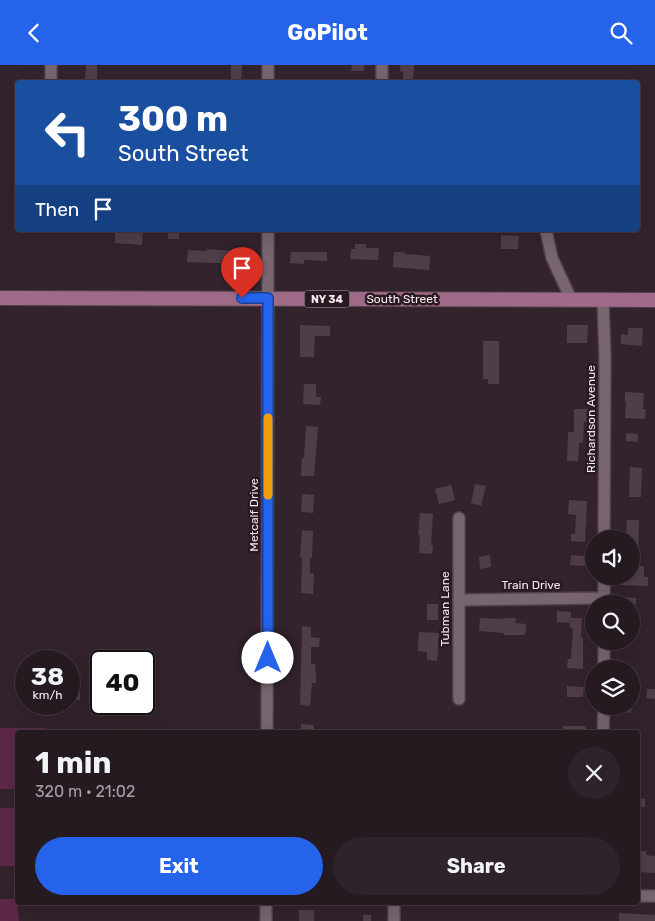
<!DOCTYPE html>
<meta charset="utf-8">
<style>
:root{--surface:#261a21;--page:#2e232a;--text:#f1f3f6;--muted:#a4a1a5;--line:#42383f;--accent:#2563eb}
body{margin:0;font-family:Rubik,sans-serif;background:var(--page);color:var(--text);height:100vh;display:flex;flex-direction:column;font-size:19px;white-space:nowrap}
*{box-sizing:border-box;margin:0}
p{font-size:16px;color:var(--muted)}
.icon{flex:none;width:28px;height:28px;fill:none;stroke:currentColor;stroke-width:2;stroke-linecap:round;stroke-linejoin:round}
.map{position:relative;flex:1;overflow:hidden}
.details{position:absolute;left:15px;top:665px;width:625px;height:175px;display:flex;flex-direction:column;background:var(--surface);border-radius:5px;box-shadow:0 5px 20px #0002,0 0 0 1px var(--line)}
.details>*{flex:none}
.top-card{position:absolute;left:15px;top:15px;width:625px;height:152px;border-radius:5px;box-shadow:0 5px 20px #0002,0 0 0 1px var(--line);background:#1a4fa0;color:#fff;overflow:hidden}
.buttons{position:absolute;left:585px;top:465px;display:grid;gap:10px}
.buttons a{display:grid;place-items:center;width:55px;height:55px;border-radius:50%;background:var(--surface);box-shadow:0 5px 20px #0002,0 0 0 1px var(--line);font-size:25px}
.speed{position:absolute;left:15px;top:585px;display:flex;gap:10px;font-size:25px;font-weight:700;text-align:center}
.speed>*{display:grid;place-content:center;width:65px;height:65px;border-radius:50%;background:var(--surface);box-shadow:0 5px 20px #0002,0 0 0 1px var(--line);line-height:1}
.speed small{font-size:12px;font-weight:400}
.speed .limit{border:2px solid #111;border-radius:8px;background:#fff;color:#111}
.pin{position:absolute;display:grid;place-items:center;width:42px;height:42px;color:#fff;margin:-51px -21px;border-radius:50% 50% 50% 0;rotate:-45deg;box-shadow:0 0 5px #0007}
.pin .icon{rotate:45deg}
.me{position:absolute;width:55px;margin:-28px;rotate:0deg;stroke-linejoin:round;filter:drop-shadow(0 0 4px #0008)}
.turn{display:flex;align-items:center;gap:18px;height:105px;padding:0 20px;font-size:22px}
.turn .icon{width:65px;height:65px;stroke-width:2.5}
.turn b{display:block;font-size:35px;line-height:42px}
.then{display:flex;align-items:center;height:48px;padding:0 20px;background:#0003;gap:10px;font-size:19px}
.round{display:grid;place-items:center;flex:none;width:52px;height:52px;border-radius:26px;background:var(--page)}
.headline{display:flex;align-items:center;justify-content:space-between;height:85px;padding:0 20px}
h1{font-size:30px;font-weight:700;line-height:38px}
.cta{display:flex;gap:10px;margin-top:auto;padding:10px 20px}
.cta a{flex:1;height:58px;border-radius:30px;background:var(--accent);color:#fff;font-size:20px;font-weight:700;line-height:58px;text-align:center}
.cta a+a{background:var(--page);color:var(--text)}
header{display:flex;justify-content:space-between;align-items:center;height:65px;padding:0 20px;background:var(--accent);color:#fff;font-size:22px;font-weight:700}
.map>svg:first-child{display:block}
.green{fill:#5e2849}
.building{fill:#4f3e47}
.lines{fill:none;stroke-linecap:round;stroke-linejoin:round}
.minor-casing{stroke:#4f4149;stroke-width:14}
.major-casing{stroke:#4f4149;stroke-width:16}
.minor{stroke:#78656f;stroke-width:11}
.major{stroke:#9f6a88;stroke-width:14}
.route-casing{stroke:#184099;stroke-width:12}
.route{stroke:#2563eb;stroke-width:9}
.slow{stroke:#f59e0b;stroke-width:9}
.labels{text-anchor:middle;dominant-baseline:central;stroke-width:5;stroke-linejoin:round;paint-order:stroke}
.shield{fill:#291a22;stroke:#b8abb2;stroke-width:1}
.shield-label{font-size:11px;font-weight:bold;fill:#f5e9ef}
.street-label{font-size:12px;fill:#f5e9ef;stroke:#291a22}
</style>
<header><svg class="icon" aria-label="back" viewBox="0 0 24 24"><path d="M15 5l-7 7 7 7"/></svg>GoPilot<svg class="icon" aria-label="search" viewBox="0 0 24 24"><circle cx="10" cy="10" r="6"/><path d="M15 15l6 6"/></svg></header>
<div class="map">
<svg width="655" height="856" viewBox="0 0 655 856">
<rect width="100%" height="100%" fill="#33232c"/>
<g class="green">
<polygon points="0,663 46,663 46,667 18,668 17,724 0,724"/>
<polygon points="80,665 211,666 211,667 80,668"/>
<rect x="0" y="743" width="17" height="58"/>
<polygon points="0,834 17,834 19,856 0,856"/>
</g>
<g class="building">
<polygon points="86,0 97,0 97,18 85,18"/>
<polygon points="231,0 242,0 241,18 231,18"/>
<polygon points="352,0 364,0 364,6 351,6"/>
<polygon points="400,0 414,0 413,18 403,18 403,7 400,6"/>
<polygon points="115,165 143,165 142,180 115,178"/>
<rect x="168" y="166" width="11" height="8"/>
<polygon points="501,170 519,171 518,184 501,184"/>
<polygon points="355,179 366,179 366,183 379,183 378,195 350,194 351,184 355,184"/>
<polygon points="207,184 249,187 248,199 187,197 188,185 207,186"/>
<polygon points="291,187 327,187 327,196 304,195 304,199 290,198"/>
<polygon points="394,187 405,187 404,189 430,191 429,205 393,202"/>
<polygon points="300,260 330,261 330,271 315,271 314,292 300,292"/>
<polygon points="567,260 588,260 587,278 567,278"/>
<polygon points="628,263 643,263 642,281 621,279 621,269 628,270"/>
<polygon points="483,276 499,276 499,319 488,319 488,314 483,314"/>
<polygon points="304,319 316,319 316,332 321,332 320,340 303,339"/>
<polygon points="625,327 644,328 643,344 646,344 645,354 625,353 626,337 625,337"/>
<polygon points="574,344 588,344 588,357 584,357 583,378 579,378 578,396 567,396 568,367 574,367"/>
<polygon points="306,361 318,362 314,411 301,411 302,393 304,393"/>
<polygon points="626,368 638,369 638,377 626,376"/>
<polygon points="630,402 642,403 641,432 629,432"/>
<polygon points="475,419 486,421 481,441 471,438"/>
<polygon points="451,420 455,435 439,439 435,424"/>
<polygon points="302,429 314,430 313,448 301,447"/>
<polygon points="569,435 587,436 585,477 571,476 571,469 575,469 576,450 568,449"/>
<polygon points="420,448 433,449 431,480 433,480 432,489 419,488 420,470 418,470"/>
<polygon points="627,455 639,455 638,501 644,501 644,512 648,512 648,521 620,520 620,511 631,511 631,474 626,474"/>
<polygon points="302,465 313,466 312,493 310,493 310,508 314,508 313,529 301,528 302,492 300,492"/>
<polygon points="490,490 491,502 480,504 479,492"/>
<polygon points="571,490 585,491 585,501 570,500"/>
<polygon points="622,532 636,533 636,539 621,539"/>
<rect x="427" y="539" width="11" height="16"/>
<polygon points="557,546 571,547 571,553 582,553 581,572 583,572 583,604 567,603 568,594 571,594 573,564 570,563 570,558 557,557"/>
<polygon points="480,553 505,554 505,553 516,553 515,558 526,559 525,570 504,570 504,568 479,566"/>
<polygon points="302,561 311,562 311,572 320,573 319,582 311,582 311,599 315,599 316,610 316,618 312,618 310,641 300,640"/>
<polygon points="419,567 439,568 437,596 427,595 427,587 418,586"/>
<polygon points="567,621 584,622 583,632 567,632"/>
<rect x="72" y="623" width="8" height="12"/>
<polygon points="647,624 655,624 655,634 646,633"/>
<polygon points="144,631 151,631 151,643 144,642"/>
<polygon points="621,641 632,641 631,648 621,647"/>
<polygon points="301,659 314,660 314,668 301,668"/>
<rect x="563" y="661" width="23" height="7"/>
<polygon points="638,733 645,734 645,742 638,742"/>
<polygon points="638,786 647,786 646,790 655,791 655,808 638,807"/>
<rect x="299" y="845" width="15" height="11"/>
<polygon points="619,848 655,850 655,856 619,856"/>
<rect x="363" y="850" width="8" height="6"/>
</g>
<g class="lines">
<defs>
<g id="minor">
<polyline points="51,18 51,0"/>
<polyline points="268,18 268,0"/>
<polyline points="382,18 382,0"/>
<polyline points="546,165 552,193 571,234"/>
<polyline points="603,235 605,293 604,474"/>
<polyline points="459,453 459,634"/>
<polyline points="459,535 604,533"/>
<polyline points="604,539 604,511"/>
<polyline points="604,604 604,576"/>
<polyline points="267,668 268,165"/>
<polyline points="603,668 604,641"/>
<polyline points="638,831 655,831"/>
<polyline points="394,838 394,856"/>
<polyline points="266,856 266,838"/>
</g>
<polyline id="major" points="0,233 655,235"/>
</defs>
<use href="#minor" class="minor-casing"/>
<use href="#major" class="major-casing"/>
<use href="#minor" class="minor"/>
<use href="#major" class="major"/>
</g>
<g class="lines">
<defs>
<polyline id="route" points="242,233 268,233 268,593"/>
</defs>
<use href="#route" class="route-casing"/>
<use href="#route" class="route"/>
<polyline class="slow" points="268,353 268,430"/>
</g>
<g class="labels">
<rect class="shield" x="304.5" y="225.5" width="45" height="17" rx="4"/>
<g class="shield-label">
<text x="327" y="234">NY 34</text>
</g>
<g class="street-label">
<text x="402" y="234">South Street</text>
<text transform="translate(591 354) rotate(-90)">Richardson Avenue</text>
<text transform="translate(254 450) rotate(-90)">Metcalf Drive</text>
<text x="531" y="520">Train Drive</text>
<text transform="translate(445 544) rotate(-90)">Tubman Lane</text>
</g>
</g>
</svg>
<div class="buttons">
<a><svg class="icon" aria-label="sound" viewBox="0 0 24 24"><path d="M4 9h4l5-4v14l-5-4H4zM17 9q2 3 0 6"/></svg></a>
<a><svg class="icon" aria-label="search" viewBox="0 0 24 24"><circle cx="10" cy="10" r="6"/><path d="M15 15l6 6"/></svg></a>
<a><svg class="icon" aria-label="layers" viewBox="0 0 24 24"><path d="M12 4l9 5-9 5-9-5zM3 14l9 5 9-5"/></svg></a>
</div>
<div class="speed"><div>38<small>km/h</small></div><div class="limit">40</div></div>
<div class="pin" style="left:242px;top:233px;background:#d93025"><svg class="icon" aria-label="arrive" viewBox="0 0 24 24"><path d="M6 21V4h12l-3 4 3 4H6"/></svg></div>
<svg class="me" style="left:268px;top:593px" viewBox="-20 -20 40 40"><circle r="19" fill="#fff"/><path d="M0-13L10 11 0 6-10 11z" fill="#2563eb"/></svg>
<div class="top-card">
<div class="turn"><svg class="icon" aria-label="left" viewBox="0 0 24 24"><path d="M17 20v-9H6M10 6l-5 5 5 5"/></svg><div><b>300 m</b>South Street</div></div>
<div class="then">Then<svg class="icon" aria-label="arrive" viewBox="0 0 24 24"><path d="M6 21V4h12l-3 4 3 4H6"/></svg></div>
</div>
<section class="details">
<div class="headline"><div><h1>1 min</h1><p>320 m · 21:02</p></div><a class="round"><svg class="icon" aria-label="close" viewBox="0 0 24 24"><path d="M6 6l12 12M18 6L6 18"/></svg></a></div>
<div class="cta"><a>Exit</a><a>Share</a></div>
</section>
</div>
